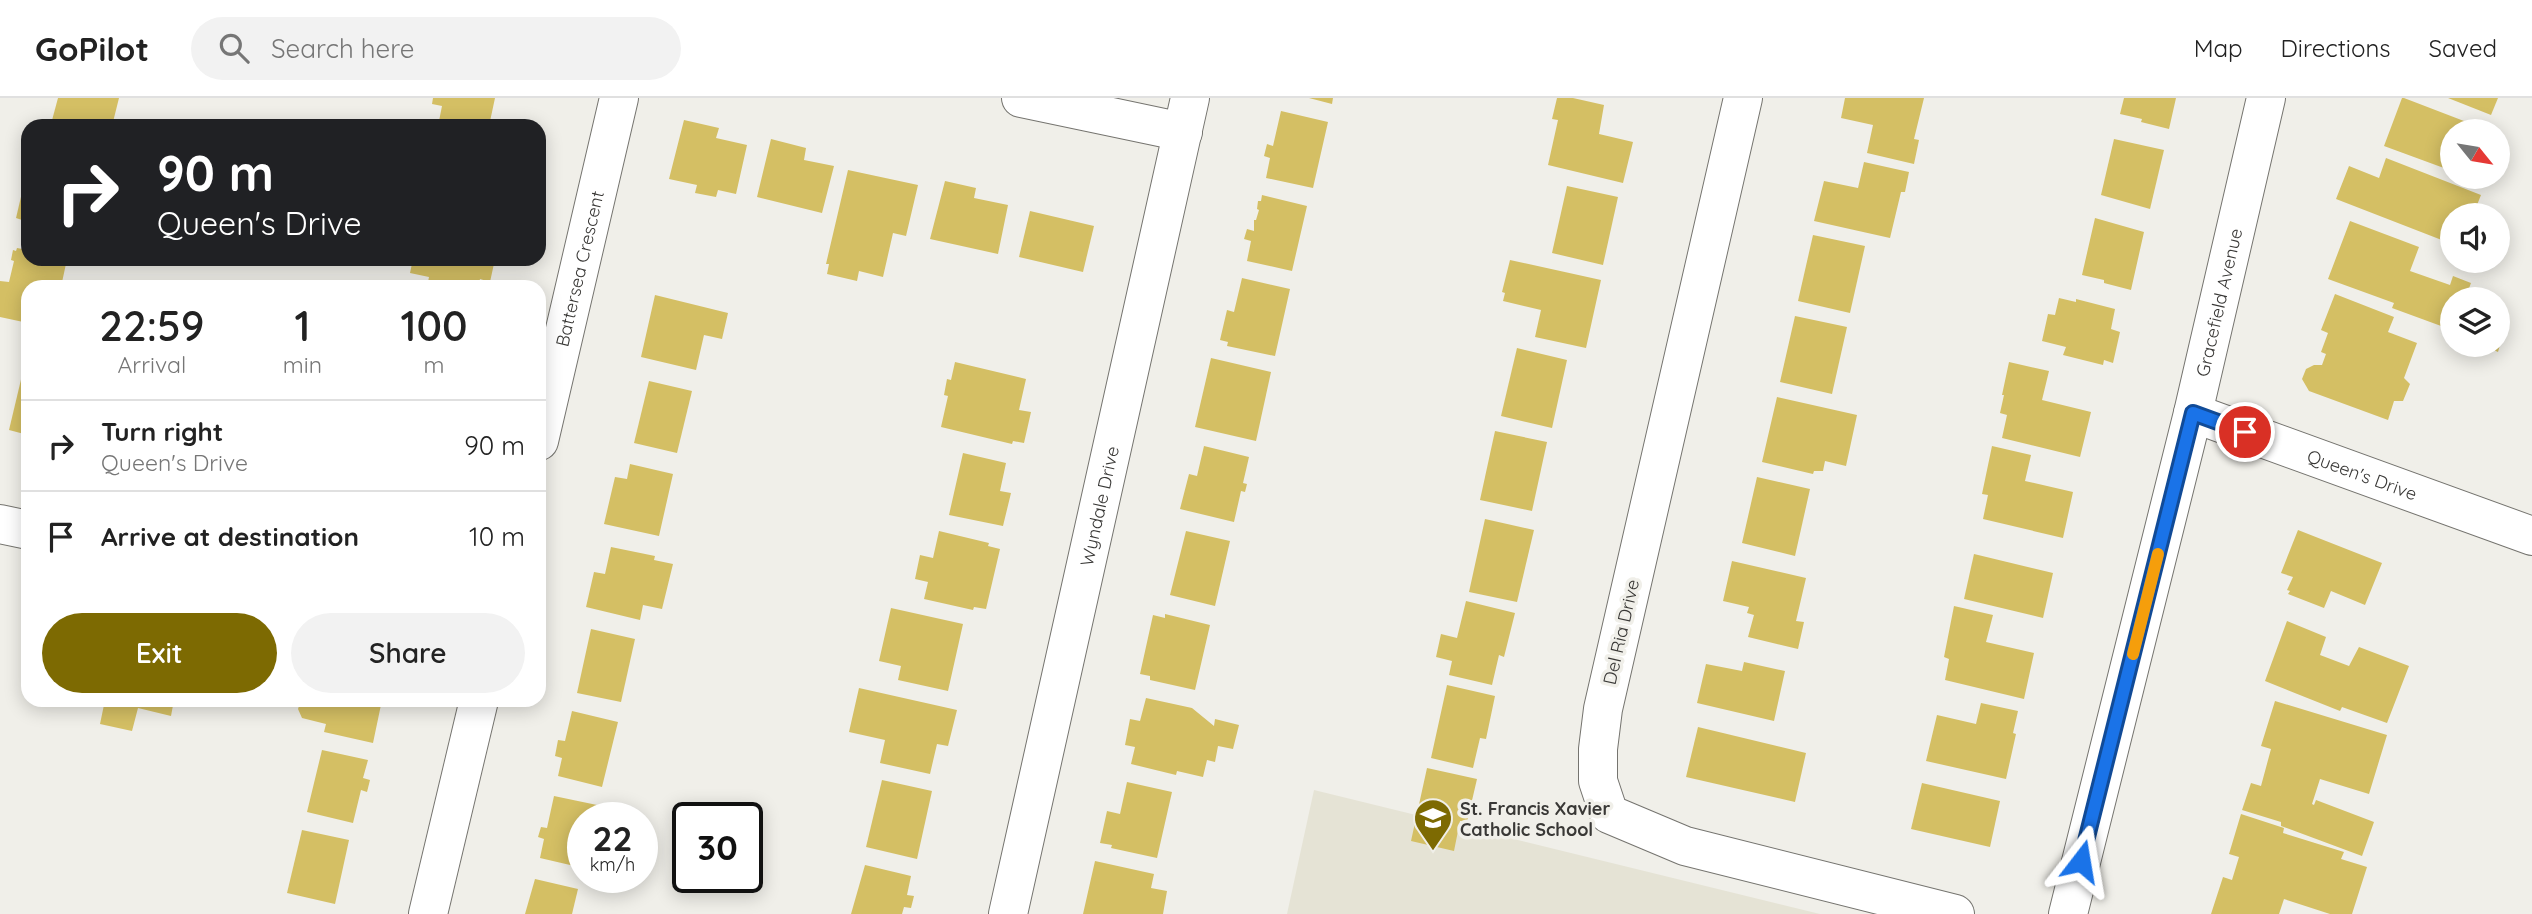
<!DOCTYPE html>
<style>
:root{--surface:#fff;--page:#f2f2f2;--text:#222;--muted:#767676;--line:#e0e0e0;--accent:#7d6a02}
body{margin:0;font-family:Quicksand,sans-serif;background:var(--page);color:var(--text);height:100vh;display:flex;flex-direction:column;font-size:26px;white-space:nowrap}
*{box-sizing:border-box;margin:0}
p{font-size:23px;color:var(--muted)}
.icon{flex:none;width:38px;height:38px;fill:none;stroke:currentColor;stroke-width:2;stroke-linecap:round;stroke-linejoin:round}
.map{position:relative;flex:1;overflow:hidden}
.panel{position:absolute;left:21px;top:182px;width:525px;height:427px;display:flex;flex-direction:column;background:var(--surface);border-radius:21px;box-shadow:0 4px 18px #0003}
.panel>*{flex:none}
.hud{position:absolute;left:21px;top:21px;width:525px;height:147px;border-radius:21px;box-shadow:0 4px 18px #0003;background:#202124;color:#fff;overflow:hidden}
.needle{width:46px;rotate:120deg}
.controls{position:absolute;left:2440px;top:21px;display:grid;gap:14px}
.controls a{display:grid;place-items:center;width:70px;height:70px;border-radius:50%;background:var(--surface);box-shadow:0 4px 18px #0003;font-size:35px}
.speed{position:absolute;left:567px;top:704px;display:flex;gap:14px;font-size:35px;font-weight:700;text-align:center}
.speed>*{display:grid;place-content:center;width:91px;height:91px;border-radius:50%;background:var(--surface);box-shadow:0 4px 18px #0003;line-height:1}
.speed small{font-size:18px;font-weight:400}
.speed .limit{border:4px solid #111;border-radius:10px;background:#fff;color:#111}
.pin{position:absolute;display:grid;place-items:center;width:60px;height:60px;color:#fff;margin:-30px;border:4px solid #fff;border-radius:50%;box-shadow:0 2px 7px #0007}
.me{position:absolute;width:77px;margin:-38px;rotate:14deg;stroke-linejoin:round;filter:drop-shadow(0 0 5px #0008)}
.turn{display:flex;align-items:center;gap:24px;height:147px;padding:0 21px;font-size:32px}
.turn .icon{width:91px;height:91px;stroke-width:2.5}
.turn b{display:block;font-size:49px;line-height:60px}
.eta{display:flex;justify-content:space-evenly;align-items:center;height:119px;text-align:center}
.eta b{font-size:42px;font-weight:600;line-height:49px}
.cta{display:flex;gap:14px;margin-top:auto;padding:14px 21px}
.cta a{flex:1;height:80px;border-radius:42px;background:var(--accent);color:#fff;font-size:28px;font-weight:600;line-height:80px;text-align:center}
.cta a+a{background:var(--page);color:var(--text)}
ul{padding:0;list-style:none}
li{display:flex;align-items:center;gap:21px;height:91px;padding:0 21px;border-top:2px solid var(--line)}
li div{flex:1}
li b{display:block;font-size:26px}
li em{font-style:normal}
header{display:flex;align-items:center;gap:42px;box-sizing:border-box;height:98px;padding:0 35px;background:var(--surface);border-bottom:2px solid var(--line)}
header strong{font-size:33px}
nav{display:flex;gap:38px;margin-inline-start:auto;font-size:24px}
.search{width:490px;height:63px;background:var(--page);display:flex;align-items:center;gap:18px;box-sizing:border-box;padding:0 24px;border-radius:38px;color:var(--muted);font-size:26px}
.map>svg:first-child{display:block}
.built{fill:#e5e3d5}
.building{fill:#d4bf64}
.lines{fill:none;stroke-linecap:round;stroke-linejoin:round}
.minor-casing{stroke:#75746f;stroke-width:40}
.minor{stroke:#fff;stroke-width:38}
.route-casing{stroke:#114b97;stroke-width:18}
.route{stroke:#1a73e8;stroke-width:12}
.slow{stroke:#f59e0b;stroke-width:12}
.labels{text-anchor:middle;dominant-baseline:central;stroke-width:7;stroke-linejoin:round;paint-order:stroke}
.street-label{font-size:18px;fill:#393836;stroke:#f0efe9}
.poi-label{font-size:18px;font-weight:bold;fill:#393836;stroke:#f0efe9;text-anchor:start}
</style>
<header>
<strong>GoPilot</strong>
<div class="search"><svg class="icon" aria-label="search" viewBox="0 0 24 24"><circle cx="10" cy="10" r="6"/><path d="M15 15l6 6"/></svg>Search here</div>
<nav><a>Map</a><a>Directions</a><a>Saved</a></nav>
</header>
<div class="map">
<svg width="2532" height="816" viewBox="0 0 2532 816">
<rect width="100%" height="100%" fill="#f0efe9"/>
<polygon class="built" points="1314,692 1820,816 1287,816"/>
<g class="building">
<polygon points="58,0 119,0 112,28 51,26"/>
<polygon points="433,0 495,0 489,28 438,28 442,8 432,6"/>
<polygon points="1309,0 1333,0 1332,6"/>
<polygon points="1557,0 1573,0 1604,7 1599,36 1633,44 1623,85 1548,67 1558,22 1552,21"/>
<polygon points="1845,0 1924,0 1914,41 1919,42 1914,66 1867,55 1873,27 1841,20"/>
<polygon points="2124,0 2176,0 2169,31 2141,24 2142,21 2120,16"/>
<polygon points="2402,0 2404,0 2490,33 2452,33 2452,73 2384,48"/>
<polygon points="2448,0 2498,0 2491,17"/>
<polygon points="1281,13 1328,24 1313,90 1266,80 1270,60 1264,58 1267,46 1273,48"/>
<polygon points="684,22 719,30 716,40 747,47 736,96 718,92 716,99 695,95 697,87 669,81"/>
<polygon points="771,41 806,50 804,62 834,68 822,115 757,99"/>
<polygon points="2114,41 2164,52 2150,111 2101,97"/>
<polygon points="2386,60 2481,97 2473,117 2452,117 2452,146 2336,101 2349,68 2379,80"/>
<polygon points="1864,64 1909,74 1905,94 1901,94 1890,140 1814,123 1824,83 1858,90"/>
<polygon points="848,72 918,87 906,138 893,135 883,179 859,173 857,183 827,176 829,166 826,166"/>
<polygon points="945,83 976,90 974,100 1008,107 998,156 930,141"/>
<polygon points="24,86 28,87 28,124 16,120"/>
<polygon points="1567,88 1618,99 1603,167 1552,155"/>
<polygon points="1262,97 1307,108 1292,173 1247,163 1251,143 1244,141 1247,131 1254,133 1254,122 1256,122 1259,112 1257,111 1258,103 1261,103"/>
<polygon points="1030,113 1094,128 1083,174 1019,159"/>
<polygon points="2095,120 2144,134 2131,192 2104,185 2104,182 2082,177"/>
<polygon points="2350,123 2419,149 2410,173 2450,187 2453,178 2471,185 2465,201 2452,201 2452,232 2392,210 2394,205 2328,181"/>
<polygon points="1813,137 1865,148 1850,215 1798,203"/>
<polygon points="17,150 28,152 28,161 67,161 61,189 28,189 28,225 0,219 0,183 9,184 14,163 11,162 13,152 16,153"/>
<polygon points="413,161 495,161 490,184 480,181 478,189 427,189 429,179 410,175"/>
<polygon points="1510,162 1601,182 1586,250 1535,239 1541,212 1503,203 1505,195 1502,194"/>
<polygon points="1242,180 1290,191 1275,258 1227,248 1228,244 1220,242 1227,212 1234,214"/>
<polygon points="2335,196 2394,219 2388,234 2417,245 2404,280 2410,286 2403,303 2394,303 2388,322 2309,293 2302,281 2306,271 2314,267 2322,267 2326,256 2321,254 2328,235 2321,232"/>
<polygon points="655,197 728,215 722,241 704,237 696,272 641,259"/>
<polygon points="2059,200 2076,204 2076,201 2115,211 2111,231 2120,234 2113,265 2104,262 2103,267 2063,257 2066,249 2042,243 2048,216 2055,217"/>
<polygon points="1795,218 1847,229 1832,296 1780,284"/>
<polygon points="2497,238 2502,240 2498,254 2483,247 2497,247"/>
<polygon points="1517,250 1567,262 1552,330 1501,318"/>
<polygon points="1211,260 1271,274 1256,343 1195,329"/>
<polygon points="955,264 1026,281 1019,312 1031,314 1024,345 1013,343 1012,346 941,329 948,298 944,297 947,281 951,282"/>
<polygon points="2009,264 2049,273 2042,302 2091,314 2080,359 2002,340 2007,317 2000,315 2004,297 2002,297"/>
<polygon points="24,269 28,270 28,337 9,332"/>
<polygon points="649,283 692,293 677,355 634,345"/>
<polygon points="1777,299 1857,317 1846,368 1825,363 1823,373 1814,373 1813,376 1762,364"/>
<polygon points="1495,333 1547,344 1532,413 1480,402"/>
<polygon points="1204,348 1249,359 1243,385 1247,386 1245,394 1241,393 1234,424 1180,411 1189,376 1197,378"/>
<polygon points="1992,348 2031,357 2025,383 2073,394 2063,440 1983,421 1988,397 1982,396"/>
<polygon points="963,355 1006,365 1000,393 1011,395 1003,428 949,417"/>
<polygon points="630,366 673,376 659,438 604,426 615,379 627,381"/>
<polygon points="1757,379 1810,391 1795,458 1742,445"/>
<polygon points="1485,421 1534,432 1517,504 1469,494"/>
<polygon points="2298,432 2382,465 2365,507 2331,493 2324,510 2288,496 2290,493 2287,492 2293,479 2281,475"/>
<polygon points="939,433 989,445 988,448 1000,451 986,511 974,509 973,512 924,501 928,484 915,481 920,457 933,460"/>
<polygon points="1186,433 1230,443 1215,508 1170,497"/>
<polygon points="611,449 655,458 654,462 673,466 662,511 643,507 640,522 586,509 594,474 605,476"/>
<polygon points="1974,456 2053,475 2043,520 1964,501"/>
<polygon points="1732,463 1806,480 1796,523 1804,524 1798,551 1748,539 1754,517 1747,515 1749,509 1723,503"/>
<polygon points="1466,503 1515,515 1504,559 1499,557 1492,587 1449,577 1452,563 1436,559 1441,536 1457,540"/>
<polygon points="1954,508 1993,517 1986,544 2034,555 2024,601 1945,582 1949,561 1944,559"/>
<polygon points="891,510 963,526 948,593 898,582 901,568 879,563"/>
<polygon points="1165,516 1210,527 1195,592 1150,582 1150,578 1140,576 1153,517 1165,520"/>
<polygon points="2287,523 2326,539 2320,557 2349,568 2359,549 2409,568 2387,625 2342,609 2340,613 2265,583"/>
<polygon points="591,531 635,541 621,604 577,595"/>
<polygon points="1744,564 1785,573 1774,623 1697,605 1706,566 1742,573"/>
<polygon points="1447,587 1495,598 1486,641 1480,640 1473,670 1431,660"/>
<polygon points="859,590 957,612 948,648 937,646 930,676 880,665 885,642 849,634"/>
<polygon points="1146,600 1192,610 1214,628 1215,621 1239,627 1233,651 1218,648 1215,664 1207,662 1203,679 1177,673 1176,677 1131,666 1135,649 1125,647 1130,621 1140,623"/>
<polygon points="105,602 174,602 171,618 138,610 132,633 100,626"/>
<polygon points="301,602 382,602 373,645 324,634 326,626 302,620 298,611"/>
<polygon points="2275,603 2387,637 2369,696 2320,681 2312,706 2314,707 2316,702 2374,724 2362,758 2281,728 2281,724 2242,712 2251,685 2261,688 2271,651 2261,648"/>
<polygon points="1981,605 2018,613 2013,635 2016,636 2006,681 1926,663 1937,617 1976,626"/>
<polygon points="572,613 618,624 602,689 558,678 562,660 555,658 558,642 565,643"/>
<polygon points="1698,629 1806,655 1795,704 1686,679"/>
<polygon points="322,652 368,662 363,680 370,682 367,694 361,692 353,725 307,714"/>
<polygon points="1427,670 1477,681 1467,724 1460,723 1454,753 1411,743"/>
<polygon points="882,682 932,693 917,761 866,749"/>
<polygon points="1127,684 1172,694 1157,760 1111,750 1112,747 1100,745 1107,713 1120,716"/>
<polygon points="1922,685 2000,703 1990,749 1911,731"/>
<polygon points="554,698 597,707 594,719 583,719 583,770 540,760 544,741 538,739 541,729 547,730"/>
<polygon points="2241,716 2284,730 2283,735 2344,754 2341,761 2367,769 2352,816 2330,816 2284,801 2279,816 2211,816 2223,779 2232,782 2239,759 2229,756"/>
<polygon points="302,732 349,742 335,806 287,795"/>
<polygon points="1095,763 1154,776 1151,790 1167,793 1163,816 1083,816"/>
<polygon points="865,767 911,778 907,797 914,798 911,810 904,809 902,816 851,816"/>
<polygon points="535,781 578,791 572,816 525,816"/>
</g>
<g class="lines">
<defs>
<g id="minor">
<polyline points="1021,0 1183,34"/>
<polyline points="1743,0 1603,611 1598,651 1598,683 1609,716 1685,748 1955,816"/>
<path id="s1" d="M2193 315 2532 438"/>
<path id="s2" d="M539 343 619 0"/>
<polyline points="0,426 28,432"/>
<polyline points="428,816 479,602"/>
<path id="s3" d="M1008 816 1190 0"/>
<path id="s4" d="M2068 816 2193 315 2266 0"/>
</g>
</defs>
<use href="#minor" class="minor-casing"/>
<use href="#minor" class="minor"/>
</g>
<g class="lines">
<defs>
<polyline id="route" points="2081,763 2193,315 2245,334"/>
</defs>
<use href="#route" class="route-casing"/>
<use href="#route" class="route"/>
<polyline class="slow" points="2133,556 2158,456"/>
</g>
<defs>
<symbol id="school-pin" viewBox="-11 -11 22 30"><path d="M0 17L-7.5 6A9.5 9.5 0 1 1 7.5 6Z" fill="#7d6a02" stroke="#f0efe9"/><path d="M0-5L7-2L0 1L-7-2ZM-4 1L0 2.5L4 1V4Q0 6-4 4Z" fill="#fff"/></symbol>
</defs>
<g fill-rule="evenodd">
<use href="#school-pin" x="1411" y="698" width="44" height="60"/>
</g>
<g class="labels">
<g class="street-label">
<text stroke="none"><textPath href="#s2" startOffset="177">Battersea Crescent</textPath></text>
<text stroke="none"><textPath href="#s4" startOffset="630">Gracefield Avenue</textPath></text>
<text stroke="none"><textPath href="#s1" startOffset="180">Queen's Drive</textPath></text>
<text stroke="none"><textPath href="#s3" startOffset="418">Wyndale Drive</textPath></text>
<text transform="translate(1621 534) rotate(-77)">Del Ria Drive</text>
</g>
<g class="poi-label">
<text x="1460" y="710">St. Francis Xavier<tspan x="1460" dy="21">Catholic School</tspan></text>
</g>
</g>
</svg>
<div class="controls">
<a><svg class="needle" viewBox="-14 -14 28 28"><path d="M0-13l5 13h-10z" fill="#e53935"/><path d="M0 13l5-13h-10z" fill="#767676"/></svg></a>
<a><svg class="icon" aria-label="sound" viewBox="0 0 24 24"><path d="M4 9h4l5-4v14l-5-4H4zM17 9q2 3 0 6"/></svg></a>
<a><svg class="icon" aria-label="layers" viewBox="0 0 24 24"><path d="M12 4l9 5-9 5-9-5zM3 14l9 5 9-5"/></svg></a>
</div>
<div class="speed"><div>22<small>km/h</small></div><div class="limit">30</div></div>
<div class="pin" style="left:2245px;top:334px;background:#d93025"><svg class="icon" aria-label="arrive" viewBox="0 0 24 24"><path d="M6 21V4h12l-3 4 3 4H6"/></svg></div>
<svg class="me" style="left:2081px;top:763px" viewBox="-20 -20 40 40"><path d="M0-17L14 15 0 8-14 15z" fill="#1a73e8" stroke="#fff" stroke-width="4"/></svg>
<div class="hud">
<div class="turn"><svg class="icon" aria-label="right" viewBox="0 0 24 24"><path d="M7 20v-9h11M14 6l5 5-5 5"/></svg><div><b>90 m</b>Queen's Drive</div></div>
</div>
<section class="panel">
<div class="eta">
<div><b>22:59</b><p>Arrival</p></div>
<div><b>1</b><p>min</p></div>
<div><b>100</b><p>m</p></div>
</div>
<ul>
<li><svg class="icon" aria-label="right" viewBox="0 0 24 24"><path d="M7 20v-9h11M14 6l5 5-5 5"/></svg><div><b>Turn right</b><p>Queen's Drive</p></div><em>90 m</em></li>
<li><svg class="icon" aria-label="arrive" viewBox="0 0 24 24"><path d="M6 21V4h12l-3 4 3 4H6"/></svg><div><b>Arrive at destination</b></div><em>10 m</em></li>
</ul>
<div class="cta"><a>Exit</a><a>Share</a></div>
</section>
</div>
